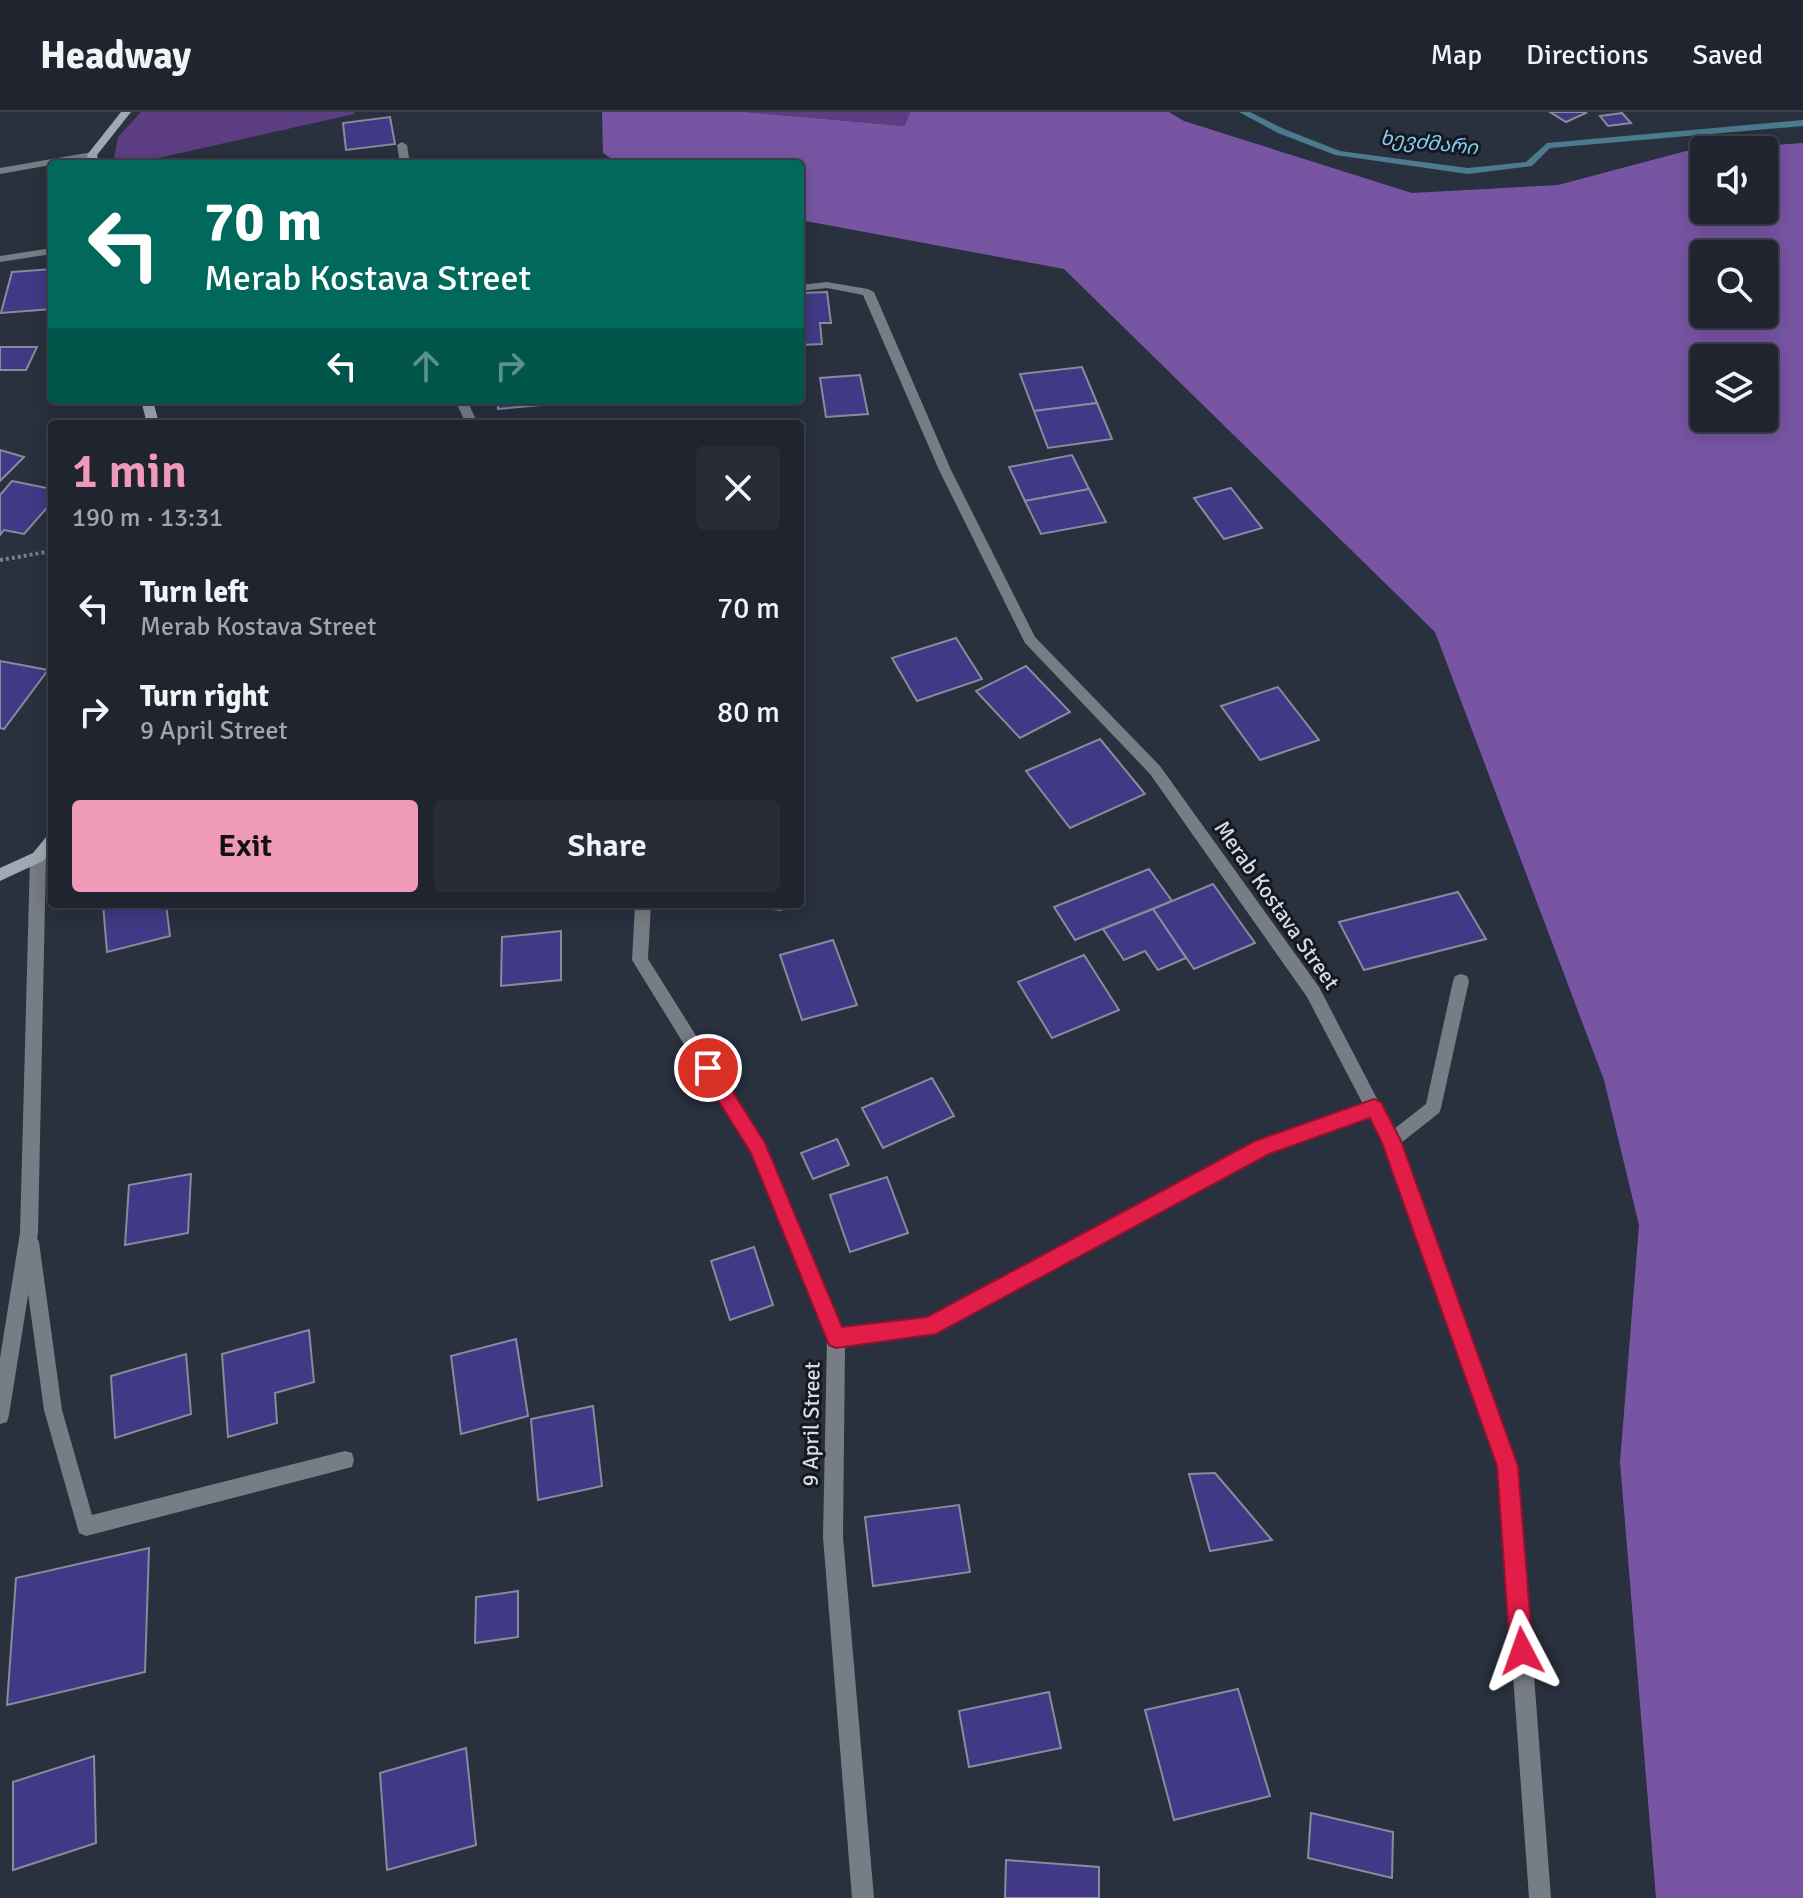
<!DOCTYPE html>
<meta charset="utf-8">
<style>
:root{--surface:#1f242e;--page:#272c36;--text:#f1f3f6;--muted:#a1a4aa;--line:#3c414a;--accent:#ef9ab8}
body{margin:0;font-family:Signika,"Noto Sans Georgian",sans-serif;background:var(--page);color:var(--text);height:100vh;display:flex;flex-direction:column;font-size:30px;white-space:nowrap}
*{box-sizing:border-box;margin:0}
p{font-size:26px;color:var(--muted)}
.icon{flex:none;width:44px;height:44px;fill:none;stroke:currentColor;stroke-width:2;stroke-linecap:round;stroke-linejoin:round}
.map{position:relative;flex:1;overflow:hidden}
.sheet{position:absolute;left:48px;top:308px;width:756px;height:488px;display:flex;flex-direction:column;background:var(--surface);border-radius:8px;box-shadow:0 4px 20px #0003,0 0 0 2px var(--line)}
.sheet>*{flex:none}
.top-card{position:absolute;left:48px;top:48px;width:756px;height:244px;border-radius:8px;box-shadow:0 4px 20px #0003,0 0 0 2px var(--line);background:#00695c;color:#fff;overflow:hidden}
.buttons{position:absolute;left:1690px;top:24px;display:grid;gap:16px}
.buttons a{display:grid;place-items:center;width:88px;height:88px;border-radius:8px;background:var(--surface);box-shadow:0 4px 20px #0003,0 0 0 2px var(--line);font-size:40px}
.pin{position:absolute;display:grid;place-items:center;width:68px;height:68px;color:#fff;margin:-34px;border:4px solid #fff;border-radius:50%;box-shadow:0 2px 8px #0007}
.me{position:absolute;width:88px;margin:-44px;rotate:356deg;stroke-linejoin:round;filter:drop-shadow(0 0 6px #0008)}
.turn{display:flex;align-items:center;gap:28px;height:168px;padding:0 24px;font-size:36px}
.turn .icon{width:104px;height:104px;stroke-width:2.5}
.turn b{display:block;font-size:56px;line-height:68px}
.lanes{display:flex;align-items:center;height:76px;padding:0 24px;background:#0003;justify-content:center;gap:40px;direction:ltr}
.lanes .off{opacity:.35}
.round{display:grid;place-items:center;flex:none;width:84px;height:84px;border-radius:8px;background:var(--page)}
.head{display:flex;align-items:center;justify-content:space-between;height:136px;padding:0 24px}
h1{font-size:48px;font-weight:600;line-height:60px;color:var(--accent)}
.button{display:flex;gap:16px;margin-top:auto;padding:16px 24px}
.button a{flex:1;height:92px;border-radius:8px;background:var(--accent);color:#111;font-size:32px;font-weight:600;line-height:92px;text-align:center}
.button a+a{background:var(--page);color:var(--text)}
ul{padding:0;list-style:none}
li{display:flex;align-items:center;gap:24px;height:104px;padding:0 24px}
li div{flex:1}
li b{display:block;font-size:30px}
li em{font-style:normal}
header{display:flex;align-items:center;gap:48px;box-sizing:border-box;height:112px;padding:0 40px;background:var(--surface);border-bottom:2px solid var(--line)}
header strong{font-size:38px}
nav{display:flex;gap:44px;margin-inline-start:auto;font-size:28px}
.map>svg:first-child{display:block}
.green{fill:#5d3e83}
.forest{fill:#7755a3;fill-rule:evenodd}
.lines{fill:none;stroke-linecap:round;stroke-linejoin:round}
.stream{fill:#4c7a8e;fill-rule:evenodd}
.building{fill:#413985;stroke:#898a9c;stroke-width:2}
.path{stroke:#797f8b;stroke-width:4;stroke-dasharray:3 3;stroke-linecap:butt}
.lane{fill:#777d84;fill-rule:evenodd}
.street{fill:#777d84;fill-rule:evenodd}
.secondary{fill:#9fa9b3;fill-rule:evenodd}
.route{fill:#e11d48;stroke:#92132f;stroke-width:2}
.labels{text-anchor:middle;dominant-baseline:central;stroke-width:6;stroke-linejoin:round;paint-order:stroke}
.far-water-label{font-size:20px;font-style:italic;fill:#81cff3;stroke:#15181f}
.street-label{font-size:22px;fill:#d7dbe5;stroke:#15181f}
</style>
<header>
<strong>Headway</strong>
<nav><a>Map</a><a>Directions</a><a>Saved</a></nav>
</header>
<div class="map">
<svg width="1803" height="1786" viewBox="0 0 1803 1786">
<rect width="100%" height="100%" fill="#29303e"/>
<g class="green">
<polygon points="141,0 354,0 354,2 132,52 113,52 118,25"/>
<polygon points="745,0 910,0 906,14"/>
</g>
<path class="forest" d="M602 0H745L905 14 910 0H1169L1184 9 1412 81 1558 73 1686 39 1803 31V1786H1656L1620 1350 1639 1113 1604 968 1435 520 1064 157 800 108V52H619L603 41ZM1704 38H1764V98H1704ZM1704 142H1764V202H1704ZM1704 246H1764V306H1704Z"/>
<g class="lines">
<polygon class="stream" points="1239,0 1250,0 1284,17 1340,39 1468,56 1526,50 1547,31 1803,8 1803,14 1550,36 1532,54 1468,62 1335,43 1278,21"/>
</g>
<g class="building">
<polygon points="1550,0 1584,0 1586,1 1566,10"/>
<polygon points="1622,1 1631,11 1608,14 1600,4"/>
<polygon points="390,5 395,32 346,38 343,11"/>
<polygon points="52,157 52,197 1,201 12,160"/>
<polygon points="827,180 831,211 820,211 822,232 800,233 800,181"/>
<polygon points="0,235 37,235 26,258 0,258"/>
<polygon points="1082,255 1097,291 1034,299 1020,262"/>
<polygon points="860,263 868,302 826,305 820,266"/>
<polygon points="498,288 574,288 574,290 498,297"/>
<polygon points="1097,291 1112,327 1048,336 1034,299"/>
<polygon points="0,338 24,345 0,369"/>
<polygon points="1072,343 1089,377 1025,389 1009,355"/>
<polygon points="12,369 52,377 52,390 24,422 4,418 0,423 0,383"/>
<polygon points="1231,376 1262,416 1224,427 1194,386"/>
<polygon points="1089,377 1106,410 1041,422 1025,389"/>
<polygon points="956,526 982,567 917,589 892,546"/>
<polygon points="0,549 48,558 4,617 0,616"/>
<polygon points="1026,554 1070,600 1020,626 976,579"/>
<polygon points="1278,575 1319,628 1260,648 1221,594"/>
<polygon points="1100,627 1145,682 1070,716 1026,659"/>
<polygon points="1149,757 1172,789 1075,828 1054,795"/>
<polygon points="1213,772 1255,831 1194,857 1153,797"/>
<polygon points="1458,780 1486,827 1364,858 1339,810"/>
<polygon points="103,792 166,792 170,824 107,840"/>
<polygon points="723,792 782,792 781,798"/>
<polygon points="1153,797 1186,846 1158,858 1145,839 1124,848 1103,817"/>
<polygon points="561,819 561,868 501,874 502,825"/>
<polygon points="833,828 857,893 802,908 780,843"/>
<polygon points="1084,843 1119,898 1052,926 1018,870"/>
<polygon points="932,966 954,1004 883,1036 862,996"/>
<polygon points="837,1027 849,1053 813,1067 801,1041"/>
<polygon points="191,1062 188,1121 125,1133 129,1073"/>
<polygon points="887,1065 908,1121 850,1140 830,1083"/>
<polygon points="754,1135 773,1193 730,1208 711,1149"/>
<polygon points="309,1218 314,1270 275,1281 277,1311 228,1325 222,1242"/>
<polygon points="516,1227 528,1304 461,1322 451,1244"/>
<polygon points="186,1242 191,1302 115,1326 111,1264"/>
<polygon points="593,1294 602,1374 538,1388 531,1307"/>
<polygon points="1215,1361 1272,1428 1210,1439 1189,1362"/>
<polygon points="959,1393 970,1460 873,1474 865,1405"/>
<polygon points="149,1436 145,1560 7,1593 16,1466"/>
<polygon points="518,1479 518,1525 475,1531 476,1485"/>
<polygon points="1238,1577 1270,1684 1174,1708 1145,1598"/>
<polygon points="1049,1580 1061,1636 969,1655 959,1599"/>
<polygon points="466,1636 476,1733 387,1758 380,1661"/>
<polygon points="94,1644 96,1731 13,1758 13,1670"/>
<polygon points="1311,1701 1393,1720 1392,1766 1308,1746"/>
<polygon points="1006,1748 1099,1755 1099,1786 1005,1786"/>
</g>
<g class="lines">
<polyline class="path" points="0,448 52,439"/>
<g class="lane">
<polygon points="52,136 52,142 0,150 0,144"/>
<polygon points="1461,862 1467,864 1469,869 1441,996 1439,1001 1397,1034 1391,1037 1385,1034 1383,1029 1385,1024 1426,992 1453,869 1455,864"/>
<polygon points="30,1122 36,1124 39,1130 62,1298 92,1403 345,1339 352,1341 354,1348 352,1355 86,1424 79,1421 44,1298 21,1130 24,1124"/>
</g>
<g class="street">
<polygon points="402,30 407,33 410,52 400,52 397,33"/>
<polygon points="92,40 96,41 96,45 0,62 0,56"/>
<polygon points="827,170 868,177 874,180 951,358 1035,525 1160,654 1319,875 1399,1029 1518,1354 1551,1786 1529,1786 1498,1354 1383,1031 1370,1005 1268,1042 935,1221 845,1234 843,1425 874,1786 852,1786 823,1425 827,1226 751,1041 632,848 635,792 651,792 648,847 764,1032 841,1217 927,1207 1256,1031 1363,992 1307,885 1150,662 1025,531 939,358 863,183 827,176 800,179 800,173"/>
<polygon points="455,288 467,288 478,312 466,312"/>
<polygon points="38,739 46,745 38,1121 9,1303 7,1310 0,1312 0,1246 20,1121 30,745"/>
</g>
<g class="secondary">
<polygon points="121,0 131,0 97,43 99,52 89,52 87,43"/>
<polygon points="141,288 153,288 159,312 147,312"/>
<polygon points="52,722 52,739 43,749 0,769 0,756 33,741 47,724"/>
</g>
</g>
<polygon class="route" points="708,948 714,950 765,1031 842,1215 927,1205 1255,1029 1374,987 1381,990 1401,1029 1518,1354 1533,1539 1530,1547 1522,1551 1513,1547 1510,1539 1497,1354 1382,1031 1370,1006 1269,1042 936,1222 836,1236 829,1233 751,1041 698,956 701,950"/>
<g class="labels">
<g class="far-water-label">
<text transform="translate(1429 31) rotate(6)">ხევძმარი</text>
</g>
<g class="street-label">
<text transform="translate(1277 793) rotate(55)">Merab Kostava Street</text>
<text transform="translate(811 1312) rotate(-89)">9 April Street</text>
</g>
</g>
</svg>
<div class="buttons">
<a><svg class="icon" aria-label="sound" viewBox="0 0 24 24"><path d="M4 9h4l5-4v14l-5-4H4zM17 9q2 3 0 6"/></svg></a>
<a><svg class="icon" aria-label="search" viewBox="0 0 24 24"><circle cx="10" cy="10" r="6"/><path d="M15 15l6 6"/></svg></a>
<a><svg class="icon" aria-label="layers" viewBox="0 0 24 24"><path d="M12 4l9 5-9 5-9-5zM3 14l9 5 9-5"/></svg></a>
</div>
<div class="pin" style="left:708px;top:956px;background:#d93025"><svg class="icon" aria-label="arrive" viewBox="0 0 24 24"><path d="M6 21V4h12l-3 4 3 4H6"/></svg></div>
<svg class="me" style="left:1522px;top:1539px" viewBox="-20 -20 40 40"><path d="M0-17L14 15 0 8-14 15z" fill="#e11d48" stroke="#fff" stroke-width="4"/></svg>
<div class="top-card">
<div class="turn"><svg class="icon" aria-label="left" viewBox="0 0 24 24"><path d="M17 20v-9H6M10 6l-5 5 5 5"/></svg><div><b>70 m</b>Merab Kostava Street</div></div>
<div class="lanes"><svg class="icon" aria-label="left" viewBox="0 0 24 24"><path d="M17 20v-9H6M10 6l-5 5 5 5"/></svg><svg class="icon off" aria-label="ahead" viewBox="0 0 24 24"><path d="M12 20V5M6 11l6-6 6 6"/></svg><svg class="icon off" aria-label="right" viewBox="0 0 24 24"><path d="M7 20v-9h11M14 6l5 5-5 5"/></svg></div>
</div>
<section class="sheet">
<div class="head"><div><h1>1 min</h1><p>190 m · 13:31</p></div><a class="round"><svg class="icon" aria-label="close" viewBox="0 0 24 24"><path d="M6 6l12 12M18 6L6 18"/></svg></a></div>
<ul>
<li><svg class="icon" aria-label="left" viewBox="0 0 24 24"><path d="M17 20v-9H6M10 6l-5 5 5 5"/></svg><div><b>Turn left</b><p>Merab Kostava Street</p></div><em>70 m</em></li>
<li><svg class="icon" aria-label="right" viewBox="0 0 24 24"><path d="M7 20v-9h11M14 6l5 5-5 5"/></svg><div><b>Turn right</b><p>9 April Street</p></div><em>80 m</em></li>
</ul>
<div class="button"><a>Exit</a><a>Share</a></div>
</section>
</div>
